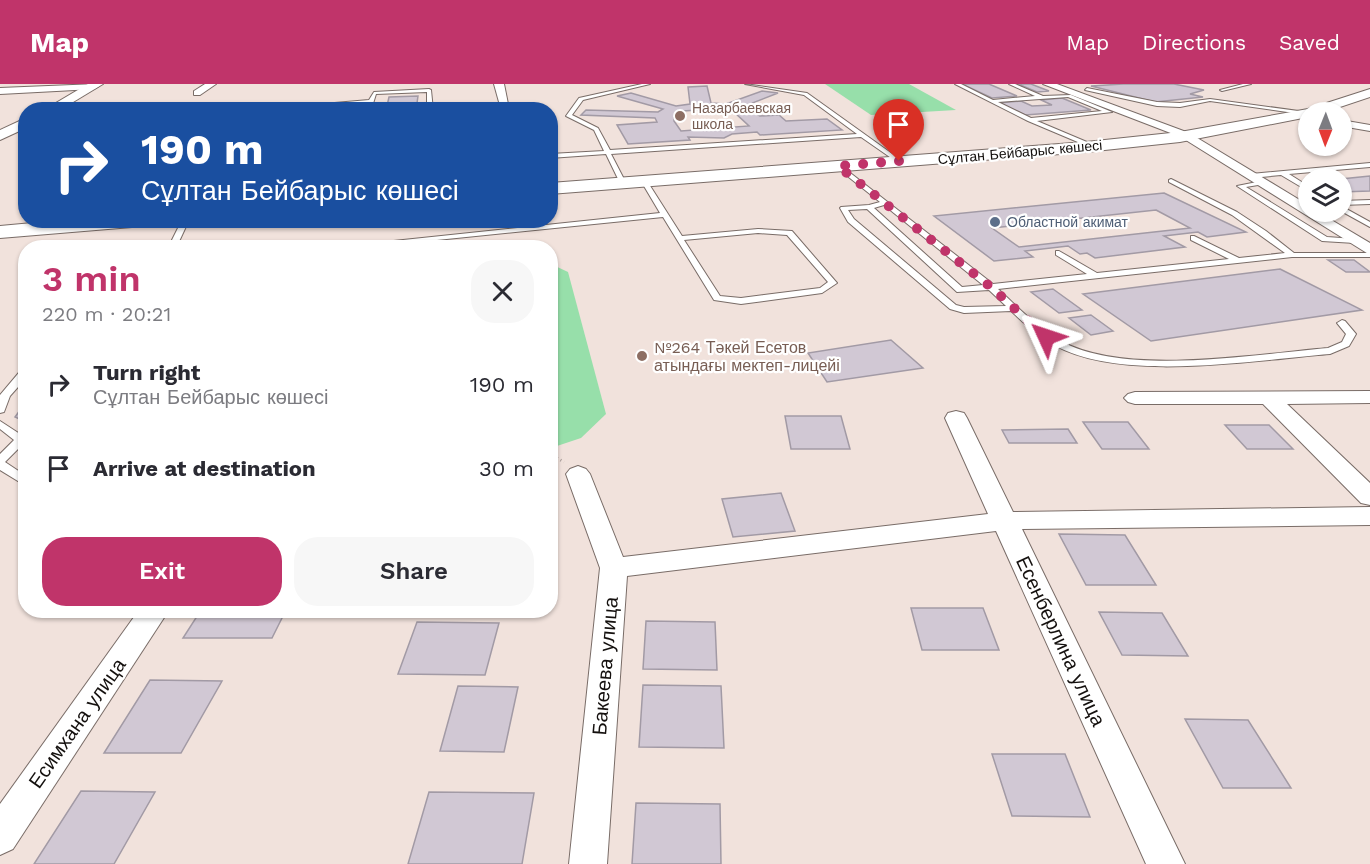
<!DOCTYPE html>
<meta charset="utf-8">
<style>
:root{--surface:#fff;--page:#f7f7f7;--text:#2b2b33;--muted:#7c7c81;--accent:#c0346a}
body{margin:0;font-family:"Work Sans",sans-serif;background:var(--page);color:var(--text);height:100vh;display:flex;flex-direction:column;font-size:22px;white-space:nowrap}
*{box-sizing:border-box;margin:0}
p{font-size:20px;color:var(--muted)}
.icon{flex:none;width:33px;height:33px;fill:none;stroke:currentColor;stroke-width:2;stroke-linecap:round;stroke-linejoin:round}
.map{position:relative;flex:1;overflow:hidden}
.side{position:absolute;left:18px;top:156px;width:540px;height:378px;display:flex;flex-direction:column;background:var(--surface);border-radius:24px;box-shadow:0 2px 4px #0004}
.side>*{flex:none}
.top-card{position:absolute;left:18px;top:18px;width:540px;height:126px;border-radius:24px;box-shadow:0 2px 4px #0004;background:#1a4fa0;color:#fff;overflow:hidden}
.needle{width:39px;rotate:181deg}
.fabs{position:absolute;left:1298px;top:18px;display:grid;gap:12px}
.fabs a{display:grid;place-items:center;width:54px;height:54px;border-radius:50%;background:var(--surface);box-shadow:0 2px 4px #0004;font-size:30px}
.pin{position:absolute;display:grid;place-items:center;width:51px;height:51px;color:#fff;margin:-62px -26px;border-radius:50% 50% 50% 0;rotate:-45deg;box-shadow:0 0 6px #0007}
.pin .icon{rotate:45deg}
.me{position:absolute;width:66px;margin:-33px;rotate:312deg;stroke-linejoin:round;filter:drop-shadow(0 0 4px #0008)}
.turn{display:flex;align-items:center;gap:21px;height:126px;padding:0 24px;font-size:27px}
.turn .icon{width:78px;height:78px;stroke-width:2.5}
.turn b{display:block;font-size:42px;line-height:51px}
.round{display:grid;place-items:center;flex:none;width:63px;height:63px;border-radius:24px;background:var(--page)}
.headline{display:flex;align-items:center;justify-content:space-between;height:102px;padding:0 24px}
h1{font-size:36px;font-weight:600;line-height:45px;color:var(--accent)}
.action{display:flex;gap:12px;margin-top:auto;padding:12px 24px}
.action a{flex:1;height:69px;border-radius:24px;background:var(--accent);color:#fff;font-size:24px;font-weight:600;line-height:69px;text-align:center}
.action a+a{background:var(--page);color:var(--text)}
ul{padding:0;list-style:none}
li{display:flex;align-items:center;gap:18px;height:84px;padding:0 24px}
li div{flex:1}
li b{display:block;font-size:22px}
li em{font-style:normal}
header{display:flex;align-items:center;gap:36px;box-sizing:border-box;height:84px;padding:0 30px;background:var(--accent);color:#fff}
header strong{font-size:28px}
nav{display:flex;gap:33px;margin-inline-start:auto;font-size:21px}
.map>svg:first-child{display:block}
.green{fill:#97dfaa}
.building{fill:#d1c8d4;stroke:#a29aa5;stroke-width:1.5;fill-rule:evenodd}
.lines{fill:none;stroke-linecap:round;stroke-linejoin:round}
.service-casing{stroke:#796c67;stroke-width:2}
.minor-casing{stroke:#796c67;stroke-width:2}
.tertiary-casing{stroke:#796c67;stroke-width:2}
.primary-casing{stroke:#796c67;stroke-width:2}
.path{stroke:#aca09c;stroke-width:3;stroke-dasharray:1 3;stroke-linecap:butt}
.service{fill:#fff;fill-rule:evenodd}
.minor{fill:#fff;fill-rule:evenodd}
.tertiary{fill:#fff;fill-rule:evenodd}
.primary{fill:#fff;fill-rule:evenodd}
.route{stroke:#c0346a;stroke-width:10;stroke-dasharray:0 18}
.education-dot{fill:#8d6e63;stroke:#fff;stroke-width:2}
.service-dot{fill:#5c6f8a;stroke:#fff;stroke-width:2}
.labels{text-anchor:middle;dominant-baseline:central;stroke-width:4.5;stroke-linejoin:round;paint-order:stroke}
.far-education-label{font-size:14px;fill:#785e54;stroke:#fff;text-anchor:start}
.far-street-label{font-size:14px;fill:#14100e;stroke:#fff}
.far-service-label{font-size:14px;fill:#4e5e75;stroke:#fff;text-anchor:start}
.education-label{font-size:16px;fill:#785e54;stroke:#fff;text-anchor:start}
.near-street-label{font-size:20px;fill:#14100e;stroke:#fff}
</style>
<header>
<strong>Map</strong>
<nav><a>Map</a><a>Directions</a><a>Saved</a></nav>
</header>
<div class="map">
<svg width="1370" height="780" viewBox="0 0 1370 780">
<rect width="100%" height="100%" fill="#f1e2dc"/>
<g class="green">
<polygon points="825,0 909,0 956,26 871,31"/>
<polygon points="551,180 568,188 606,330 581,354 551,364"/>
</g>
<g class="building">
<polygon points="962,0 989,0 1017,12 992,14"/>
<polygon points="1018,0 1031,0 1049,7 1037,8"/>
<polygon points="1123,0 1174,0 1204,6 1190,10 1203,13 1155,18 1091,2"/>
<path d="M707 2 711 19 726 20 762 7 778 9 742 23 760 32 779 31 786 37 827 35 842 46 760 51 757 48 732 50 724 54 688 53 690 56 628 60 617 41 657 38 655 34 581 31 586 26 658 28 663 25 617 12 631 9 676 22 690 20 688 3ZM717 25 735 29 749 42 681 47 674 37V32L682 27Z"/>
<polygon points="418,12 416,26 386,26 389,13"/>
<polygon points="1062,14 1091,26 1025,31 998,19 1021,17 1032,22 1052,21 1041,16"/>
<polygon points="1370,92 1370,107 1341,108 1341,95"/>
<path d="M1164 109 1246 148 1207 153 1198 148 1164 152 1185 163 1095 174 1087 169 1080 170 1068 162 1025 167 1033 173 994 177 934 132ZM1156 126 1190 144 1019 163 992 144Z"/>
<polygon points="1328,176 1354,176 1370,188 1346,188"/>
<polygon points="1280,185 1362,226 1151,257 1083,210"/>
<polygon points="1053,205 1082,226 1059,229 1031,208"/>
<polygon points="1091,231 1113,247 1091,251 1069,234"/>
<polygon points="891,256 923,284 827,298 808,269"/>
<polygon points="26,318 26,338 15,333"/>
<polygon points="785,332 841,332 850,365 791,365"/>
<polygon points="1083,338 1128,338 1149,365 1102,365"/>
<polygon points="1225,341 1269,341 1293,365 1247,365"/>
<polygon points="1068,345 1077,359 1009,359 1002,346"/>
<polygon points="781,409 795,447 733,453 722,415"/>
<polygon points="1059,450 1125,451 1156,501 1086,501"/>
<polygon points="911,524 983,524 999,566 922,566"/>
<polygon points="201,526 286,526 272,554 183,554"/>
<polygon points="1099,528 1162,529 1188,572 1122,571"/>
<polygon points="646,537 715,538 717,586 643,585"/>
<polygon points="417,538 499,539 485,591 398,590"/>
<polygon points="150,596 222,597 181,669 104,669"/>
<polygon points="643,601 721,602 724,664 639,663"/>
<polygon points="458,602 518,603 504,668 440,667"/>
<polygon points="1185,635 1248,636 1291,704 1223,704"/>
<polygon points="992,670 1065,670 1090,733 1012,732"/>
<polygon points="81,707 155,708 114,780 34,780"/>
<polygon points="429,708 534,709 522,780 408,780"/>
<polygon points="636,719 720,720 721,780 632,780"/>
</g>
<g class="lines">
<defs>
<g id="service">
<polygon points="642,0 650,0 583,16 572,31 598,44 610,66 857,50 804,11 745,0 807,9 902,77 897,78 861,53 611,70 626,99 623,101 620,99 606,70 550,74 550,70 604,67 594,46 566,32 579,14"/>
<path d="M955 0H961L993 16 1035 12 1009 0H1015L1043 12 1071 11 1112 28 1037 37 1094 61 1092 64 1028 37ZM1068 13 1102 27 1031 34 998 18Z"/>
<polygon points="1243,0 1251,0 1222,7 1220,6"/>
<polygon points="1087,4 1157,18 1180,19 1210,15 1306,28 1308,31 1210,17 1180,23 1157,22 1085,6"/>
<polygon points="429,5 431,6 433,26 427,26 427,8 376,10 371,26 366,25 368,19 282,26 254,26 369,16 374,8"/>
<polygon points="1370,79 1370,83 1289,90 1308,102 1308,107 1281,91 1251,94 1248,92 1251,90"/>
<path d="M836 81H840L993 200 1087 190 1056 171V167H1059L1097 189 1229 175 1191 156V152H1194L1239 174 1285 169 1232 131 1169 98V96L1171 95 1237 128 1266 147 1294 169H1370V173H1292L998 205C1018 223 1037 244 1061 257 1125 293 1256 270 1328 264L1342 258 1346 250 1337 239 1342 236 1345 237 1356 250 1349 262 1330 270C1254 276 1122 299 1054 261 1038 253 1024 239 1011 227L964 229 950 225 848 138 840 124 841 123 869 121 880 118 836 83ZM884 121 983 201 962 203 874 124ZM867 125 957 208 989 206 1006 222 964 223 956 221 854 135 848 126Z"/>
<path d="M644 95 647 97 682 152 758 145 792 147 837 199 822 209 741 220 714 216 663 133 359 164H327L660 129 641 97ZM758 149 787 151 828 198 820 204 741 214 720 212 684 156Z"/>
<polygon points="1262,97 1265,99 1264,100 1246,103 1327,153 1355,155 1359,157 1355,159 1322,157 1237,102"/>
<polygon points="1370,116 1370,120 1341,121 1341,117"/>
<polygon points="1341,122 1370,138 1370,143 1341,127"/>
<polygon points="182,136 189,136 176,164 168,164"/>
<polygon points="26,284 26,294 10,312 4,328 0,329 0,311 22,285"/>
<polygon points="0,337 26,354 25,358 5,378 26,392 26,402 0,386 0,370 14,356 0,345"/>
</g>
<g id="minor">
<polygon points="97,0 99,2 94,5 0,10 0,4"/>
<polygon points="205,0 216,0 200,11 194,11 194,7"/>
<polygon points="494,0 504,0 508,20 499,18"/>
<polygon points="1043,0 1057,0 1189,49 1308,121 1308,128 1318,128 1370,159 1370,171 1181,53"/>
<polygon points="1341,36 1370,41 1370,47 1341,42"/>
<polygon points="1370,307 1370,319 1287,320 1370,399 1370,421 1361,419 1263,320 1135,320 1128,318 1124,314 1128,310 1135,308"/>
<polygon points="956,327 964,329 967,334 1013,428 1370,423 1370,441 1022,445 1185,780 1146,780 996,447 627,492 607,780 569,780 600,484 566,390 570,385 578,382 586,385 590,390 623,473 988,430 945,334 948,329"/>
<polygon points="139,526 169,526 13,765 0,771 0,720"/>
</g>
<g id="tertiary">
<polygon points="88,0 103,0 60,26 44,26"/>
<polygon points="26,34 26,44 0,56 0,46"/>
</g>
<g id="primary">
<polygon points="1370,5 1370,13 1325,28 1308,28 1308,33 1180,58 1086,68 550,110 550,99 1086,58 1180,48 1308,25"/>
<polygon points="65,136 154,136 144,142 0,154 0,142"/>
</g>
</defs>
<use href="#service" class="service-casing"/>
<use href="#minor" class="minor-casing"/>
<use href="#tertiary" class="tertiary-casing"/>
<use href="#primary" class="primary-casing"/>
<polyline class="path" points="550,370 564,378"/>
<use href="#service" class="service"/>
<use href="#minor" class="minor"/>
<use href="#tertiary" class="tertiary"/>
<use href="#primary" class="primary"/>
</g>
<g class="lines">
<polyline class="route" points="899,77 838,82 992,204 1046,253"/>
</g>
<g class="education-dot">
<circle cx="680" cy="32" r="6"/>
<circle cx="642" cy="272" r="6"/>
</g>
<circle class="service-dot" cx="995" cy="138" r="6"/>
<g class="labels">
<g class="far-education-label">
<text x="692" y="24">Назарбаевская<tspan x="692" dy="16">школа</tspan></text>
</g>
<g class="far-street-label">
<text transform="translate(1020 68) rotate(-5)">Сұлтан Бейбарыс көшесі</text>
</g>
<g class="far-service-label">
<text x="1007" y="138">Областной акимат</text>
</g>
<g class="education-label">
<text x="654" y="263">№264 Тәкей Есетов<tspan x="654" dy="18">атындағы мектеп-лицейі</tspan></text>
</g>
<g class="near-street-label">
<text transform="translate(1061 557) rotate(65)">Есенберлина улица</text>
<text transform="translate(605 582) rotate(-85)">Бакеева улица</text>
<text transform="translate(77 639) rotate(-55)">Есимхана улица</text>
</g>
</g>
</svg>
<div class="fabs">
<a><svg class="needle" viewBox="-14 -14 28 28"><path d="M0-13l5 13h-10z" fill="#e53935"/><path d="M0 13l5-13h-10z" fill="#7c7c81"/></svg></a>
<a><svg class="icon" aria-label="layers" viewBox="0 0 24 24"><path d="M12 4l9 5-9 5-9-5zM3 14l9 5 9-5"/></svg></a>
</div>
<div class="pin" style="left:899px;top:77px;background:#d93025"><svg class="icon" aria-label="arrive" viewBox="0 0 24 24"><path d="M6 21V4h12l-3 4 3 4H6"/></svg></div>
<svg class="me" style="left:1046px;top:253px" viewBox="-20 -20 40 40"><path d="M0-17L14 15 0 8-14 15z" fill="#c0346a" stroke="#fff" stroke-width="4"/></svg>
<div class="top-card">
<div class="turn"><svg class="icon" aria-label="right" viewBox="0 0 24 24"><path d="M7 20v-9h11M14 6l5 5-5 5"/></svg><div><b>190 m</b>Сұлтан Бейбарыс көшесі</div></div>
</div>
<section class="side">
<div class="headline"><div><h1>3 min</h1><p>220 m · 20:21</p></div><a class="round"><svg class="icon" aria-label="close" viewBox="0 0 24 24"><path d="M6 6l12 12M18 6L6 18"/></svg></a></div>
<ul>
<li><svg class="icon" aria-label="right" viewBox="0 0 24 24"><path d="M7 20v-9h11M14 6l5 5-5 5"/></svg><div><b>Turn right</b><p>Сұлтан Бейбарыс көшесі</p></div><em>190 m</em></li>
<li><svg class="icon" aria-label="arrive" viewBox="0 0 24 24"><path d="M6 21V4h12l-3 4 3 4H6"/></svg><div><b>Arrive at destination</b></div><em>30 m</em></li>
</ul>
<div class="action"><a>Exit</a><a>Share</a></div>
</section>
</div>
